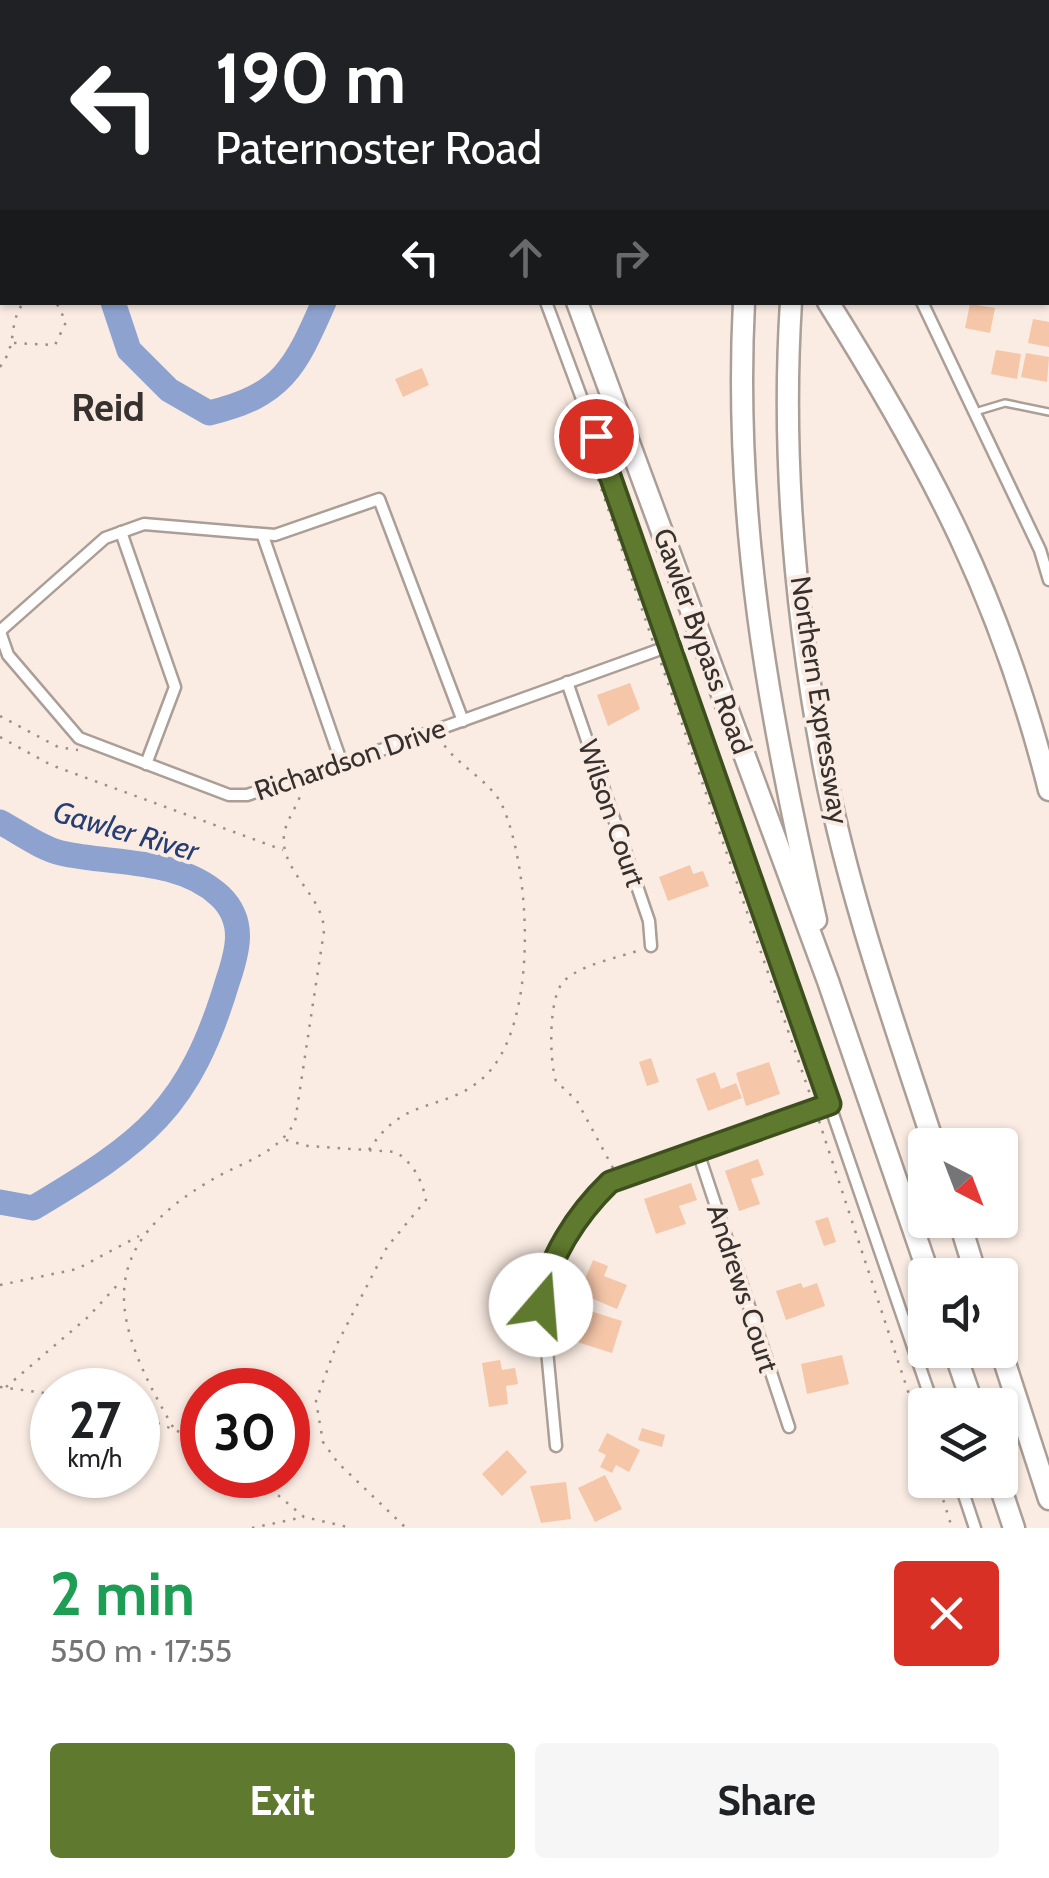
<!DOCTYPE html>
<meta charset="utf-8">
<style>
:root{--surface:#fff;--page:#f6f6f6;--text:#202124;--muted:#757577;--accent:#5f7a2e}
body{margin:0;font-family:Cabin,sans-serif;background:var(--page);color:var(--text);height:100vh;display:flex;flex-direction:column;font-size:38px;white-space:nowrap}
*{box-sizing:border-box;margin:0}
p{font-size:32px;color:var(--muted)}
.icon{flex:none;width:55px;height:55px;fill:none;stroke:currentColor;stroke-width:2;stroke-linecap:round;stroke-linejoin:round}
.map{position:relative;height:1528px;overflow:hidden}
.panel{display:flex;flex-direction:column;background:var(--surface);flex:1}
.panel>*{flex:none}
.hud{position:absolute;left:0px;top:0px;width:1050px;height:305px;box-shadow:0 2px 8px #0004;background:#202124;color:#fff;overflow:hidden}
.needle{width:65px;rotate:138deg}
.fabs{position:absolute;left:908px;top:1128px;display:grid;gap:20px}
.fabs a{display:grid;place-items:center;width:110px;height:110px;border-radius:10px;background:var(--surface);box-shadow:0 2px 8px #0004;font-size:50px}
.speed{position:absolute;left:30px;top:1368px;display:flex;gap:20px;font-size:50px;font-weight:700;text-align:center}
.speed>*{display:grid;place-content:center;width:130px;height:130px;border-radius:50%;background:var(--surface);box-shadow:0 2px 8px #0004;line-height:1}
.speed small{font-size:25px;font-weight:400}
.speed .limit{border:15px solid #d22;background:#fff;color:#111}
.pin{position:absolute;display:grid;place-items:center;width:85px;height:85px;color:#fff;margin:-42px;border:5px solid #fff;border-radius:50%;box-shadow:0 2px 10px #0007}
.me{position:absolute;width:110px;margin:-55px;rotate:18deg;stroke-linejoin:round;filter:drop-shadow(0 0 8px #0008)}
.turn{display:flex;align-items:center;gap:35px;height:210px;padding:0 50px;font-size:45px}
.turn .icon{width:130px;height:130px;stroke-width:2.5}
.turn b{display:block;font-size:70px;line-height:85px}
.lanes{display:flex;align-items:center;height:95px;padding:0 50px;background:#0003;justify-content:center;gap:50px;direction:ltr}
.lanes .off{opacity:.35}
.round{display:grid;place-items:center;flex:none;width:105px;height:105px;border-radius:10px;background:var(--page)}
.head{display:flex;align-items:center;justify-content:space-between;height:170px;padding:0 50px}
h1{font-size:60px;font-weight:700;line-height:75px;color:#1e9e55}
.primary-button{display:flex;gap:20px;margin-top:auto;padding:20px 50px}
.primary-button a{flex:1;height:115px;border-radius:10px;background:var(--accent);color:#fff;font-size:40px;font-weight:700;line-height:115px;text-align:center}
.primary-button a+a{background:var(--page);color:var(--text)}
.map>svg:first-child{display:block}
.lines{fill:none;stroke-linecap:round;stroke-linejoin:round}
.river{stroke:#8da2ce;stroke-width:25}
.building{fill:#f5c6a8}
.service-casing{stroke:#ab9e96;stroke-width:10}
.minor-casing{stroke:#ab9e96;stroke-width:15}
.motorway-casing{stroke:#ab9e96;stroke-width:25}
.path{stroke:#998f89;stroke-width:2.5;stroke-dasharray:2.5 8;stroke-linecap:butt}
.service{stroke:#fff;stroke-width:5}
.minor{stroke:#fff;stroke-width:10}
.motorway{stroke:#fff;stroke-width:20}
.route-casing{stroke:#3e4f1e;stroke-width:25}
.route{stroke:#5f7a2e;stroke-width:18}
.labels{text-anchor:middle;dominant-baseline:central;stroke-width:8;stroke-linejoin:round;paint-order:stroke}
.street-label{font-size:28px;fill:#36312e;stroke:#faece3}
.water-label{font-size:30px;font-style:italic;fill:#273e75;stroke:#faece3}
.district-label{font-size:38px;font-weight:bold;fill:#36312e;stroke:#faece3}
</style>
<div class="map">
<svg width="1049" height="1528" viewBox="0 0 1049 1528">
<rect width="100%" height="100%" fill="#faece3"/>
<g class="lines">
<g class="river">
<polyline points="65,0 72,2"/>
<polyline points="0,232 2,231"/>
<path d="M113 302 129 350 169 390 209 413C282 396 295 368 324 302"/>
<path d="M0 822C19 832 40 848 61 853 112 865 178 857 220 896 246 921 238 950 228 980 189 1110 145 1141 33 1208L0 1202"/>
</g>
</g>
<g class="building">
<polygon points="970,304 995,308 990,333 965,328"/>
<polygon points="1033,319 1049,322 1049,347 1028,343"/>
<polygon points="996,350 1021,354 1017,379 991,374"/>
<polygon points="1026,353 1049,357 1047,382 1021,377"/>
<polygon points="422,368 429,385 403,397 395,379"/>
<polygon points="630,683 640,709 608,726 597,695"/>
<polygon points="690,865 693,874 703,871 709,886 668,901 659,877"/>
<polygon points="651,1058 659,1082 647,1086 639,1062"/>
<polygon points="769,1062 780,1094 746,1106 736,1073"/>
<polygon points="715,1072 721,1089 736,1083 742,1098 708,1111 696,1079"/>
<polygon points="758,1159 764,1175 751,1179 760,1204 739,1211 725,1171"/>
<polygon points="691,1183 697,1200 679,1206 686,1224 656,1234 644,1199"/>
<polygon points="828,1217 836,1242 824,1246 815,1221"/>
<polygon points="593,1260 608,1266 604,1276 627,1285 617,1309 579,1293"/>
<polygon points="801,1283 803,1288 817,1283 825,1306 786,1320 776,1291"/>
<polygon points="584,1309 622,1321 612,1353 574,1341"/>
<polygon points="842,1355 849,1384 807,1394 801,1364"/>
<polygon points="500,1360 502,1370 515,1368 518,1384 506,1386 508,1404 489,1407 482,1363"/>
<polygon points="642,1428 665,1435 662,1447 638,1440"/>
<polygon points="607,1433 640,1450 629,1472 616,1465 612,1473 600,1467 606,1455 598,1451"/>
<polygon points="507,1450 527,1472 502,1496 482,1474"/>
<polygon points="605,1475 622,1509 595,1522 578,1488"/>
<polygon points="566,1482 571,1519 541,1523 530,1486"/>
</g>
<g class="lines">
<defs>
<g id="service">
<polyline points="969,0 980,2"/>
<polyline points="1048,17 1049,18"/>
<polyline points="1048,148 1049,148"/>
<polyline points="1048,284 1049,284"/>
<polyline points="975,412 1005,403 1049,412"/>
</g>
<g id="minor">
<polyline points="412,0 413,2"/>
<polyline points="911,2 911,0"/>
<polyline points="546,302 650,582 933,1405"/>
<polyline points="922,302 1040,550 1049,580"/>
<polyline points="121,532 175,687 146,764"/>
<polyline points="263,536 342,764"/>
<polyline points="0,631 105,538 144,524 275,535 379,499 463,721"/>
<polyline points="0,632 8,655 79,738 229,795 247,795 342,764 672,645"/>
<polyline points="567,682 649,921 651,946"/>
<polyline points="697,1149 789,1427"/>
<polyline points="556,1446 542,1297 549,1271 583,1209 620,1177 829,1104"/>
<polyline points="959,1480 975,1528"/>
</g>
<g id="motorway">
<polyline points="455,0 456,2"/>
<polyline points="608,0 610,2"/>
<polyline points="628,0 630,2"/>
<polyline points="779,2 780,0"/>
<polyline points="826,2 826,0"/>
<polyline points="577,302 828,981 929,1275"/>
<path d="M744 302C733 516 768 713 816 920"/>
<path d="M791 302C781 458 796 620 825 772 850 899 894 1022 934 1145"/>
<path d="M828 302C932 468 1001 599 1049 790"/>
<polyline points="959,1220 976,1275"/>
<polyline points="1000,1348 1049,1499"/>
<polyline points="954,1350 973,1405"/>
<polyline points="998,1480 1014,1528"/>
</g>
</defs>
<use href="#service" class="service-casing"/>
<use href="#minor" class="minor-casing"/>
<use href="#motorway" class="motorway-casing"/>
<g class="path">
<polyline points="14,343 55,345 66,322 56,302"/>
<path d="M0 367C19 342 7 324 24 302"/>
<polyline points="598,479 653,642"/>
<polyline points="661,663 812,1100"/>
<polyline points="0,716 58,747 78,750"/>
<polyline points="0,737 51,765 283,850"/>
<polyline points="819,1121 925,1443"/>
<path d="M286 1140 308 1146 396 1152C413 1163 422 1180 426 1200L387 1247 336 1346 316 1401 323 1442 338 1463 406 1528"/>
<path d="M369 1150C405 1094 444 1113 483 1078 540 1027 531 869 502 805 490 781 460 767 444 745"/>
<path d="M613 1168 577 1101 556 1081C549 1060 548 994 565 980 583 964 617 958 640 950"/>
<polyline points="0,1285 77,1269 139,1236"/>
<polyline points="0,1387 52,1394"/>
<polyline points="6,1387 88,1317 121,1281"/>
<polyline points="138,1415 202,1441"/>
<path d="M173 1427C110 1319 92 1248 215 1178 245 1161 277 1154 295 1122L324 931C324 896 280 872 284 835 286 819 299 805 302 789"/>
<polyline points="254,1475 304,1517 352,1528"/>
<polyline points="937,1480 952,1528"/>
<polyline points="252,1528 304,1517"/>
</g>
<use href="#service" class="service"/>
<use href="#minor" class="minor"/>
<use href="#motorway" class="motorway"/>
</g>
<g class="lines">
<defs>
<path id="route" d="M541 1305C547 1259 577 1214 610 1182L830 1104 596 436"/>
</defs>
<use href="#route" class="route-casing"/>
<use href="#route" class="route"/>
</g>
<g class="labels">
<g class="street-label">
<text transform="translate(703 641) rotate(70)">Gawler Bypass Road</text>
<text transform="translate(820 700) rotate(81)">Northern Expressway</text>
<text transform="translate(350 759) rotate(-19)">Richardson Drive</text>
<text transform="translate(612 813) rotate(71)">Wilson Court</text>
<text transform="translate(743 1288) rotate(72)">Andrews Court</text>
</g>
<g class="water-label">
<text transform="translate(126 831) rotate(16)">Gawler River</text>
</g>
<g class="district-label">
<text x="108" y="407">Reid</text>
</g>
</g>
</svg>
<div class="fabs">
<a><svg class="needle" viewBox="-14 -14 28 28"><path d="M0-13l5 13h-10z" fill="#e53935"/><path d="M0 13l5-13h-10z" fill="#757577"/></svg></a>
<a><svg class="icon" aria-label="sound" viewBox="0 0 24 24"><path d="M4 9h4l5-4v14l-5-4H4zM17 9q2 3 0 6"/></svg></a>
<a><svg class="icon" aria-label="layers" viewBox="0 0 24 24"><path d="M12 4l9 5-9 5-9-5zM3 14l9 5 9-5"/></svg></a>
</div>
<div class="speed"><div>27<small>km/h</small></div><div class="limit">30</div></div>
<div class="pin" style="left:596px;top:436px;background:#d93025"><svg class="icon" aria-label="arrive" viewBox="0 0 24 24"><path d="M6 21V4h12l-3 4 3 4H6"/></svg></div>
<svg class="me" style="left:541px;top:1305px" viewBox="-20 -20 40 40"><circle r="19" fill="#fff"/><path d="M0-13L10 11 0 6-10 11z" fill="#5f7a2e"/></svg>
<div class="hud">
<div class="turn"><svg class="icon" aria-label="left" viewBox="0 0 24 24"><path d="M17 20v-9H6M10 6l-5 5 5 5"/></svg><div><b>190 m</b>Paternoster Road</div></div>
<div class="lanes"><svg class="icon" aria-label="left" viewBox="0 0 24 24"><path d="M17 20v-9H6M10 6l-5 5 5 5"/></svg><svg class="icon off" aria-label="ahead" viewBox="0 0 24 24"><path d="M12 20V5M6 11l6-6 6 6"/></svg><svg class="icon off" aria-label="right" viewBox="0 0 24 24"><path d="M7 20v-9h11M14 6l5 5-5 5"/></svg></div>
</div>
</div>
<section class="panel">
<div class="head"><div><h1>2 min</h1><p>550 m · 17:55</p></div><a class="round" style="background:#d93025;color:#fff"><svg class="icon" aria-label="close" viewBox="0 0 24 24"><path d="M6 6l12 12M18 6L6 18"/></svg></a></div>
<div class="primary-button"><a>Exit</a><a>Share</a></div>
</section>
